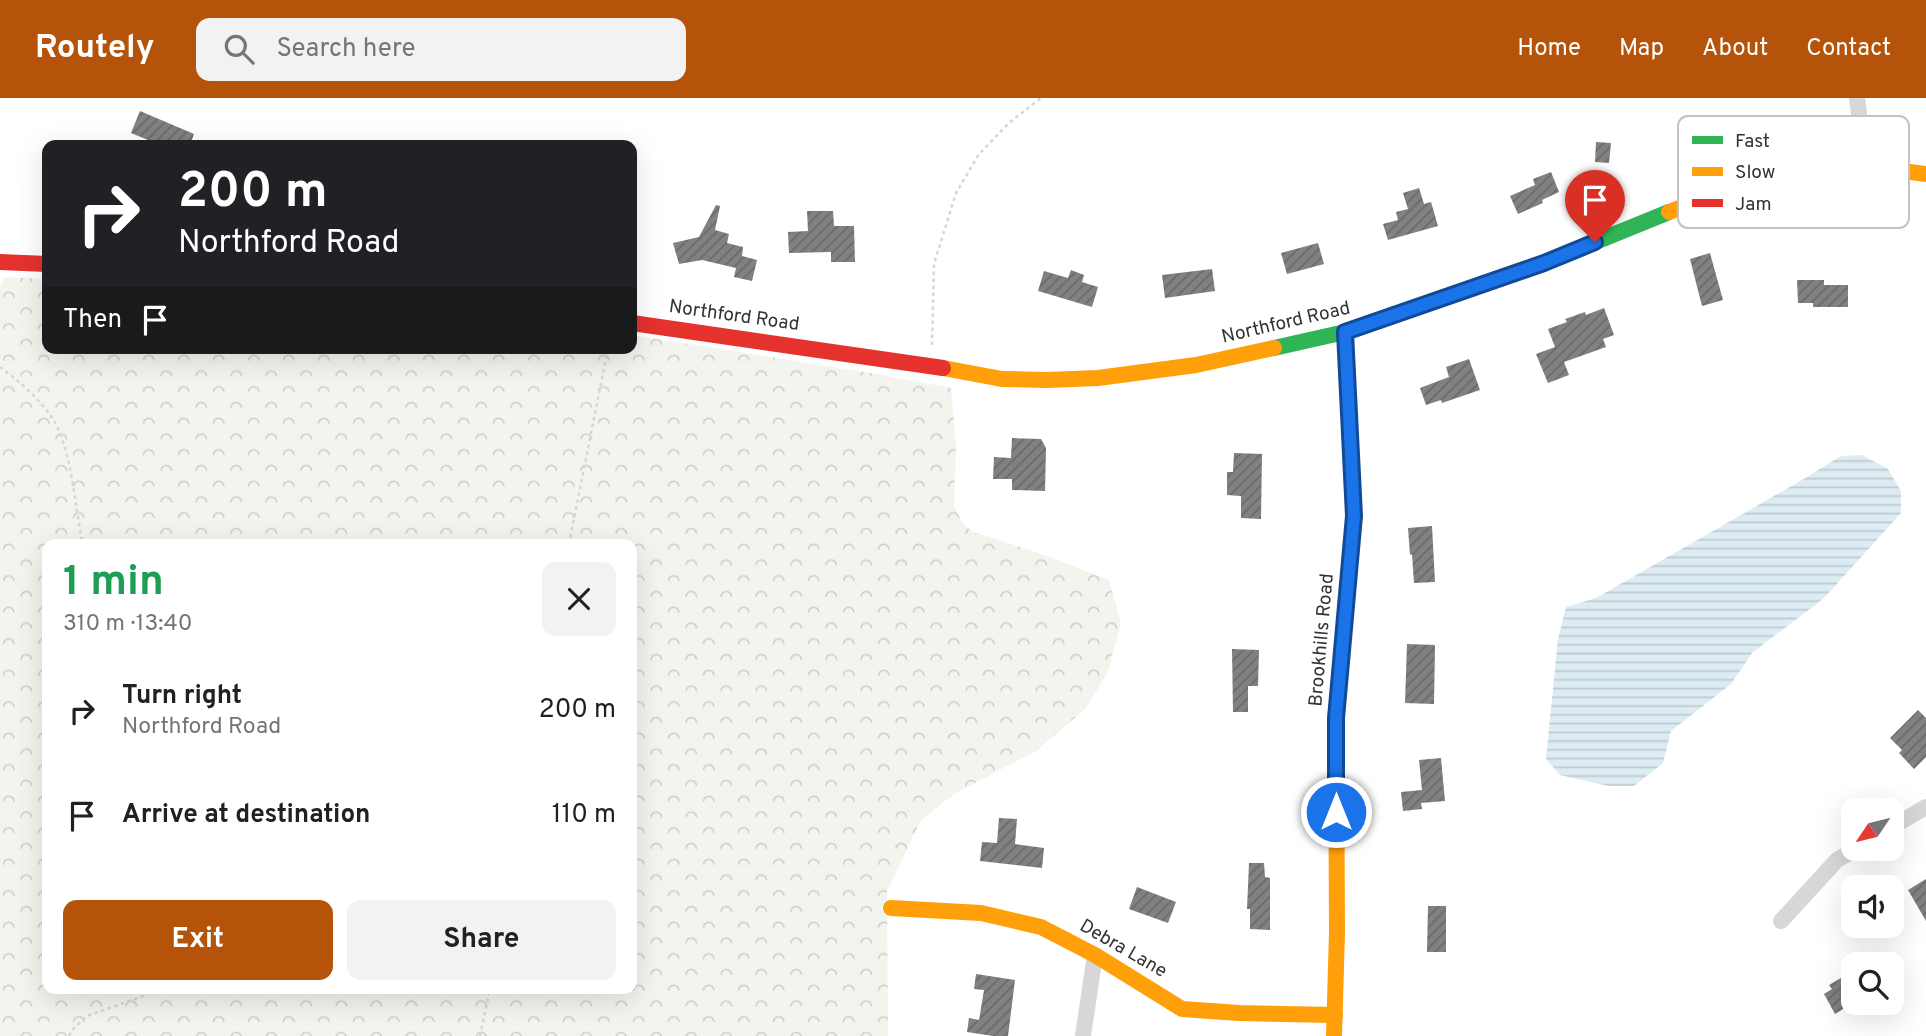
<!DOCTYPE html>
<meta charset="utf-8">
<style>
:root{--surface:#fff;--page:#f2f2f2;--text:#202124;--muted:#757577;--accent:#b45309}
body{margin:0;font-family:Overpass,sans-serif;background:var(--page);color:var(--text);height:100vh;display:flex;flex-direction:column;font-size:26px;white-space:nowrap}
*{box-sizing:border-box;margin:0}
p{font-size:23px;color:var(--muted)}
.icon{flex:none;width:38px;height:38px;fill:none;stroke:currentColor;stroke-width:2;stroke-linecap:round;stroke-linejoin:round}
.map{position:relative;flex:1;overflow:hidden}
.sheet{position:absolute;left:42px;top:441px;width:595px;height:455px;display:flex;flex-direction:column;background:var(--surface);border-radius:14px;box-shadow:0 7px 28px #0002}
.sheet>*{flex:none}
.hud{position:absolute;left:42px;top:42px;width:595px;height:214px;border-radius:14px;box-shadow:0 7px 28px #0002;background:#202124;color:#fff;overflow:hidden}
.needle{width:46px;rotate:235deg}
.controls{position:absolute;left:1841px;top:700px;display:grid;gap:14px}
.controls a{display:grid;place-items:center;width:63px;height:63px;border-radius:14px;background:var(--surface);box-shadow:0 7px 28px #0002;font-size:35px}
.pin{position:absolute;display:grid;place-items:center;width:60px;height:60px;color:#fff;margin:-72px -30px;border-radius:50% 50% 50% 0;rotate:-45deg;box-shadow:0 0 7px #0007}
.pin .icon{rotate:45deg}
.me{position:absolute;width:77px;margin:-38px;rotate:0deg;stroke-linejoin:round;filter:drop-shadow(0 0 5px #0008)}
.turn{display:flex;align-items:center;gap:24px;height:147px;padding:0 21px;font-size:32px}
.turn .icon{width:91px;height:91px;stroke-width:2.5}
.turn b{display:block;font-size:49px;line-height:60px}
.then{display:flex;align-items:center;height:66px;padding:0 21px;background:#0003;gap:14px;font-size:26px}
.round{display:grid;place-items:center;flex:none;width:74px;height:74px;border-radius:14px;background:var(--page)}
.overview{display:flex;align-items:center;justify-content:space-between;height:119px;padding:0 21px}
h1{font-size:42px;font-weight:700;line-height:52px;color:#1e9e55}
.action{display:flex;gap:14px;margin-top:auto;padding:14px 21px}
.action a{flex:1;height:80px;border-radius:14px;background:var(--accent);color:#fff;font-size:28px;font-weight:700;line-height:80px;text-align:center}
.action a+a{background:var(--page);color:var(--text)}
ul{padding:0;list-style:none}
li{display:flex;align-items:center;gap:21px;height:105px;padding:0 21px}
li div{flex:1}
li b{display:block;font-size:26px}
li em{font-style:normal}
header{display:flex;align-items:center;gap:42px;box-sizing:border-box;height:98px;padding:0 35px;background:var(--accent);color:#fff}
header strong{font-size:33px}
nav{display:flex;gap:38px;margin-inline-start:auto;font-size:24px}
.search{width:490px;height:63px;background:var(--page);display:flex;align-items:center;gap:18px;box-sizing:border-box;padding:0 24px;border-radius:14px;color:var(--muted);font-size:26px}
.map>svg:first-child{display:block}
.forest{fill:url(#forest-crowns);fill-rule:evenodd}
.water{fill:url(#water-rules)}
.building{fill:url(#building-hatch)}
.lines{fill:none;stroke-linecap:round;stroke-linejoin:round}
.path{stroke:#d6d6d6;stroke-width:2.5;stroke-dasharray:3.5 3.5;stroke-linecap:butt}
.street{stroke:#d7d7d7;stroke-width:16}
.fast{stroke:#30b455;stroke-width:16}
.slow{stroke:#ff9f0a;stroke-width:16}
.jam{stroke:#e5322d;stroke-width:16}
.route-casing{stroke:#114b97;stroke-width:18}
.route{stroke:#1a73e8;stroke-width:12}
.labels{text-anchor:middle;dominant-baseline:central;stroke-width:7;stroke-linejoin:round;paint-order:stroke}
.street-label{font-size:19px;fill:#333;stroke:#fff}
.key{fill:#fff;stroke:#c2c2c2;stroke-width:2}
.key-label{font-size:19px;fill:#333}
</style>
<header>
<strong>Routely</strong>
<div class="search"><svg class="icon" aria-label="search" viewBox="0 0 24 24"><circle cx="10" cy="10" r="6"/><path d="M15 15l6 6"/></svg>Search here</div>
<nav><a>Home</a><a>Map</a><a>About</a><a>Contact</a></nav>
</header>
<div class="map">
<svg width="1926" height="938" viewBox="0 0 1926 938">
<defs>
<pattern id="forest-crowns" width="20" height="18" patternUnits="userSpaceOnUse" patternTransform="scale(1.75)"><rect width="20" height="18" fill="#f1f5ed"/><path d="M2 6a3 3 0 1 1 6 0M12 15a3 3 0 1 1 6 0" fill="none" stroke="#cfd2cc"/></pattern>
<pattern id="water-rules" width="6" height="5" patternUnits="userSpaceOnUse" patternTransform="scale(1.75)"><rect width="6" height="5" fill="#ddebf3"/><path d="M0 2.5h6" fill="none" stroke="#becad1"/></pattern>
<pattern id="building-hatch" width="6" height="6" patternUnits="userSpaceOnUse" patternTransform="scale(1.75)"><rect width="6" height="6" fill="#818181"/><path d="M-1 1l2-2M0 6l6-6M5 7l2-2" fill="none" stroke="#6a6a6a"/></pattern>
</defs>
<rect width="100%" height="100%" fill="#fff"/>
<path class="forest" d="M5 179 47 181V250H632V237L883 277 951 290 956 348 954 408 963 426 973 434 1036 454 1109 482 1121 525 1107 576 1085 611 1036 653 954 696 921 722 887 793 888 938H0V188ZM47 446H632V891H47Z"/>
<polygon class="water" points="1862,357 1888,371 1901,393 1901,415 1824,500 1752,555 1731,586 1671,633 1663,665 1634,688 1608,688 1560,677 1546,661 1558,541 1566,509 1596,500 1802,382 1841,358"/>
<g class="building">
<polygon points="140,13 194,36 190,47 160,47 131,35"/>
<polygon points="1596,44 1611,45 1609,65 1595,64"/>
<polygon points="1551,74 1559,94 1542,102 1543,105 1518,116 1510,98 1535,87 1533,81"/>
<polygon points="1419,90 1424,106 1431,104 1438,128 1388,142 1383,126 1398,122 1396,114 1408,111 1403,95"/>
<polygon points="716,107 720,108 715,132 729,136 727,145 743,149 742,158 757,162 752,183 734,179 736,170 702,162 679,166 673,145 699,139"/>
<polygon points="807,113 833,113 834,128 854,128 855,164 831,164 831,154 789,155 788,134 808,133"/>
<polygon points="1318,145 1324,166 1287,176 1281,155"/>
<polygon points="1710,155 1723,202 1702,208 1690,161"/>
<polygon points="1212,171 1215,193 1165,200 1162,177"/>
<polygon points="1071,172 1084,177 1082,184 1098,189 1092,209 1038,193 1044,173 1068,180"/>
<polygon points="1797,182 1824,182 1824,187 1848,187 1848,209 1813,209 1813,205 1798,205"/>
<polygon points="1604,210 1614,237 1603,241 1606,249 1564,264 1569,277 1548,285 1536,256 1555,249 1548,231 1567,224 1565,221 1585,214 1586,217"/>
<polygon points="1469,261 1480,292 1442,305 1441,302 1426,307 1420,290 1449,279 1446,269"/>
<polygon points="1012,340 1041,341 1046,350 1045,393 1012,392 1012,381 993,381 994,359 1011,360"/>
<polygon points="1234,355 1262,356 1261,421 1241,420 1241,398 1227,397 1227,374 1233,374"/>
<polygon points="1432,428 1435,484 1414,485 1412,456 1410,457 1408,430"/>
<polygon points="1407,546 1435,547 1434,606 1405,605"/>
<polygon points="1232,551 1259,552 1258,588 1248,588 1248,614 1233,614"/>
<polygon points="1918,612 1926,620 1926,659 1914,671 1899,655 1902,652 1890,640"/>
<polygon points="1441,660 1445,703 1421,705 1422,711 1403,713 1401,694 1422,692 1419,662"/>
<polygon points="999,720 1017,721 1015,746 1044,750 1042,770 980,763 982,744 997,745"/>
<polygon points="1249,765 1264,765 1265,779 1270,780 1270,832 1250,831 1250,811 1247,811"/>
<polygon points="1926,781 1926,823 1908,792"/>
<polygon points="1137,789 1176,804 1168,825 1129,811"/>
<polygon points="1428,808 1446,808 1446,854 1427,854"/>
<polygon points="1853,873 1853,905 1835,916 1824,896 1832,891 1829,887"/>
<polygon points="976,876 1015,882 1008,938 993,938 967,934 969,920 979,922 984,892 974,891"/>
</g>
<g class="lines">
<g class="path">
<polyline points="932,247 934,166 956,95 979,56 1010,24 1041,0"/>
<path d="M0 269C19 283 42 303 54 323 72 353 75 412 83 446"/>
<polyline points="569,446 608,250"/>
<polyline points="69,938 73,931 87,918 146,897 149,891"/>
<polyline points="480,938 490,891"/>
</g>
<g class="street">
<polyline points="1857,0 1860,23 1858,67"/>
<polyline points="1892,729 1926,709"/>
<polyline points="1781,823 1837,762 1856,751"/>
<polyline points="1083,938 1095,857"/>
</g>
<g class="fast">
<polyline points="1274,250 1345,234 1544,165 1669,114"/>
<polyline points="1339,590 1354,418 1345,234"/>
</g>
<g class="slow">
<polyline points="1669,114 1786,70 1858,67 1926,76"/>
<polyline points="943,270 1002,281 1047,282 1098,280 1196,267 1274,250"/>
<polyline points="891,810 981,815 1041,829 1095,857 1182,911 1239,915 1335,917"/>
<polyline points="1334,938 1337,834 1336,620 1339,590"/>
</g>
<g class="jam">
<polyline points="0,164 47,166"/>
<polyline points="632,225 943,270"/>
</g>
</g>
<g class="lines">
<defs>
<polyline id="route" points="1336,714 1336,620 1354,418 1345,234 1544,165 1595,144"/>
</defs>
<use href="#route" class="route-casing"/>
<use href="#route" class="route"/>
</g>
<g class="labels">
<g class="street-label">
<text transform="translate(734 218) rotate(8)">Northford Road</text>
<text transform="translate(1286 225) rotate(-13)">Northford Road</text>
<text transform="translate(1322 542) rotate(-85)">Brookhills Road</text>
<text transform="translate(1123 851) rotate(30)">Debra Lane</text>
</g>
</g>
<rect x="1678" y="18" width="231" height="112" rx="10" class="key"/>
<rect x="1692" y="38" width="31" height="8" fill="#30b455"/>
<rect x="1692" y="69" width="31" height="9" fill="#ff9f0a"/>
<rect x="1692" y="101" width="31" height="8" fill="#e5322d"/>
<g class="key-label">
<text x="1735" y="49">Fast</text>
<text x="1735" y="80">Slow</text>
<text x="1735" y="112">Jam</text>
</g>
</svg>
<div class="controls">
<a><svg class="needle" viewBox="-14 -14 28 28"><path d="M0-13l5 13h-10z" fill="#e53935"/><path d="M0 13l5-13h-10z" fill="#757577"/></svg></a>
<a><svg class="icon" aria-label="sound" viewBox="0 0 24 24"><path d="M4 9h4l5-4v14l-5-4H4zM17 9q2 3 0 6"/></svg></a>
<a><svg class="icon" aria-label="search" viewBox="0 0 24 24"><circle cx="10" cy="10" r="6"/><path d="M15 15l6 6"/></svg></a>
</div>
<div class="pin" style="left:1595px;top:144px;background:#d93025"><svg class="icon" aria-label="arrive" viewBox="0 0 24 24"><path d="M6 21V4h12l-3 4 3 4H6"/></svg></div>
<svg class="me" style="left:1336px;top:714px" viewBox="-20 -20 40 40"><circle r="17" fill="#1a73e8" stroke="#fff" stroke-width="3"/><path d="M0-11L8 9 0 5-8 9z" fill="#fff"/></svg>
<div class="hud">
<div class="turn"><svg class="icon" aria-label="right" viewBox="0 0 24 24"><path d="M7 20v-9h11M14 6l5 5-5 5"/></svg><div><b>200 m</b>Northford Road</div></div>
<div class="then">Then<svg class="icon" aria-label="arrive" viewBox="0 0 24 24"><path d="M6 21V4h12l-3 4 3 4H6"/></svg></div>
</div>
<section class="sheet">
<div class="overview"><div><h1>1 min</h1><p>310 m · 13:40</p></div><a class="round"><svg class="icon" aria-label="close" viewBox="0 0 24 24"><path d="M6 6l12 12M18 6L6 18"/></svg></a></div>
<ul>
<li><svg class="icon" aria-label="right" viewBox="0 0 24 24"><path d="M7 20v-9h11M14 6l5 5-5 5"/></svg><div><b>Turn right</b><p>Northford Road</p></div><em>200 m</em></li>
<li><svg class="icon" aria-label="arrive" viewBox="0 0 24 24"><path d="M6 21V4h12l-3 4 3 4H6"/></svg><div><b>Arrive at destination</b></div><em>110 m</em></li>
</ul>
<div class="action"><a>Exit</a><a>Share</a></div>
</section>
</div>
